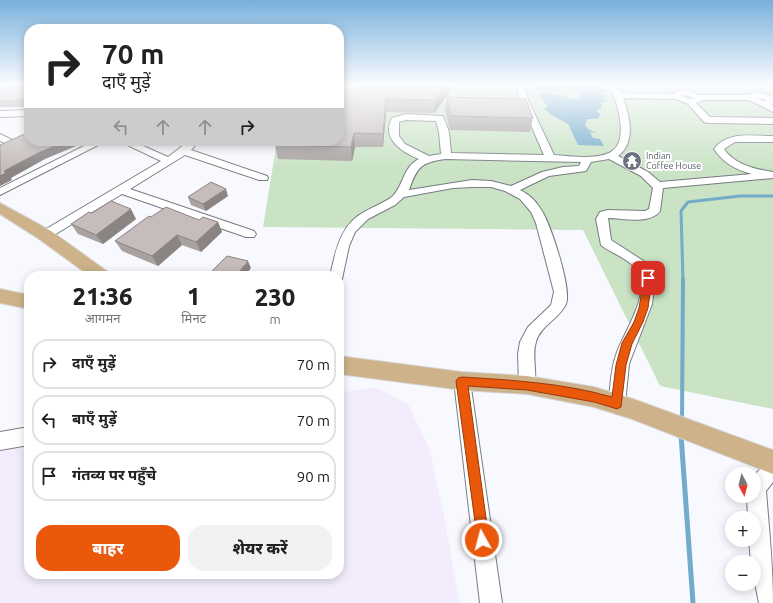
<!DOCTYPE html>
<html lang="hi">
<meta charset="utf-8">
<style>
:root{--surface:#fff;--page:#f2f2f2;--text:#222;--muted:#767676;--line:#e0e0e0;--accent:#ea580c}
body{margin:0;font-family:Ubuntu,"Noto Sans Devanagari",sans-serif;background:var(--page);color:var(--text);height:100vh;display:flex;flex-direction:column;font-size:15px;white-space:nowrap}
*{box-sizing:border-box;margin:0}
p{font-size:13px;color:var(--muted)}
.icon{flex:none;width:22px;height:22px;fill:none;stroke:currentColor;stroke-width:2;stroke-linecap:round;stroke-linejoin:round}
.map{position:relative;flex:1;overflow:hidden}
.sheet{position:absolute;left:24px;top:271px;width:320px;height:308px;display:flex;flex-direction:column;background:var(--surface);border-radius:16px;box-shadow:0 2px 10px #0003}
.sheet>*{flex:none}
.guide{position:absolute;left:24px;top:24px;width:320px;height:122px;border-radius:16px;box-shadow:0 2px 10px #0003;background:#fff;color:var(--text);overflow:hidden}
.needle{width:26px;rotate:173deg}
.buttons{position:absolute;left:725px;top:467px;display:grid;gap:8px}
.buttons a{display:grid;place-items:center;width:36px;height:36px;border-radius:50%;background:var(--surface);box-shadow:0 2px 10px #0003;font-size:20px}
.pin{position:absolute;display:grid;place-items:center;width:34px;height:34px;color:#fff;margin:-17px;border-radius:8px;box-shadow:0 2px 6px #0006}
.me{position:absolute;width:44px;margin:-22px;rotate:353deg;stroke-linejoin:round;filter:drop-shadow(0 0 3px #0008)}
.turn{display:flex;align-items:center;gap:14px;height:84px;padding:0 12px;font-size:18px}
.turn .icon{width:52px;height:52px;stroke-width:2.5}
.turn b{display:block;font-size:28px;line-height:34px}
.lanes{display:flex;align-items:center;height:38px;padding:0 12px;background:#0003;justify-content:center;gap:20px;direction:ltr}
.lanes .off{opacity:.35}
.eta{display:flex;justify-content:space-evenly;align-items:center;height:68px;text-align:center}
.eta b{font-size:24px;font-weight:800;line-height:28px}
.action{display:flex;gap:8px;margin-top:auto;padding:8px 12px}
.action a{flex:1;height:46px;border-radius:16px;background:var(--accent);color:#fff;font-size:16px;font-weight:800;line-height:46px;text-align:center}
.action a+a{background:var(--page);color:var(--text)}
ul{padding:0;list-style:none}
li{display:flex;align-items:center;gap:12px;height:50px;margin:0 8px 6px;padding:0 4px;border:2px solid var(--line);border-radius:16px}
li div{flex:1}
li b{display:block;font-size:15px}
li em{font-style:normal}
.map>svg:first-child{display:block}
.education{fill:#f2ecfd}
.green{fill:#c9e3c4}
.water{fill:#73abca}
.lines{fill:none;stroke-linecap:round;stroke-linejoin:round}
.stream-far2{stroke:#73abca;stroke-width:3}
.stream-far1{stroke:#73abca;stroke-width:4}
.stream{stroke:#73abca;stroke-width:5}
.minor-casing{stroke:#787b81;stroke-width:2}
.major-casing{stroke:#d5d5d6;stroke-width:2}
.minor{fill:#fff;fill-rule:evenodd}
.major{fill:#ceb38a;fill-rule:evenodd}
.wall{fill:#a9a2a1}
.shaded-wall{fill:#8a8483}
.building{fill:#c5bcbb;stroke:#8a8483}
.route{fill:#ea580c;stroke:#983908}
.labels{text-anchor:middle;dominant-baseline:central;stroke-width:4;stroke-linejoin:round;paint-order:stroke}
.far-worship-label{font-size:9px;fill:#5b616d;stroke:#fff;text-anchor:start}
</style>
<div class="map">
<svg width="773" height="603" viewBox="0 0 773 603">
<rect width="100%" height="100%" fill="#f7f9fe"/>
<polygon class="education" points="375,387 408,404 430,450 447,532 459,603 0,603 0,451 29,446 29,574 339,574 339,393"/>
<polygon class="green" points="339,85 773,85 773,409 660,386 583,230 263,227 277,141 339,141"/>
<path class="water" d="M534 85H588L606 89 605 91 600 93 607 96 603 99 609 101 601 103 602 108 596 110 601 115 597 119H587L585 125 588 129 597 133 590 132 593 138 600 139 604 146 578 145 568 124 550 114 544 108 548 107 538 94C544 94 549 92 554 93 562 95 568 99 578 99L580 95C576 88 570 87 562 87L560 91H537Z"/>
<g class="lines">
<polyline class="stream-far2" points="683,280 681,211 688,202 740,196 773,196"/>
<polyline class="stream-far1" points="682,421 683,279"/>
<polyline class="stream" points="681,435 693,603"/>
<defs>
<g id="minor">
<path d="M516 85H524L528 100 554 155C571 156 593 160 609 153 631 143 617 101 609 85H617L621 93 674 94 676 91 687 90 699 95H746L759 92 773 97V104H771L773 105V112L749 100H703L696 103 710 117 773 118V124L707 123 704 122 688 104 676 99 623 98C630 116 636 143 618 156L648 172 660 182 752 174C736 170 723 163 714 149 727 131 753 136 773 136V142H735L724 149C735 165 755 169 773 172V178L663 188 660 211C650 225 623 218 608 218L611 240 645 262 655 280 652 304 629 364 625 404 623 409 617 412 611 409C608 402 609 396 610 388 611 377 612 366 616 355 623 333 651 295 638 272 631 259 612 254 601 245L596 219 600 212 608 210 645 211 649 209 653 188 641 176 609 159 591 162 586 171 549 176 520 190C528 194 535 200 540 208 550 221 572 289 566 304 559 319 540 326 536 342 531 357 539 376 533 390L527 392 521 390 519 385 518 354 520 342 528 327 551 305 554 292 536 223 531 212 520 199 505 191 491 187H472L453 188 404 197 395 205 368 219 355 232 349 246 342 279 339 280V276H330C336 250 340 224 366 211 374 206 386 202 393 196 404 184 403 167 419 159 402 152 381 139 392 118L406 114 443 116 449 132 451 153 544 155 520 100ZM685 95 693 98 691 99 682 96ZM756 97 766 100 764 101ZM406 120 436 121 439 132 441 154 429 156 405 144 399 136V122ZM446 159 581 162 579 166 563 167 542 172 511 186 491 181 472 180 409 190C417 167 421 162 446 159Z"/>
<polygon points="29,110 29,116 0,117 0,111"/>
<polygon points="0,134 16,142 18,144 13,147 0,141"/>
<polygon points="94,141 106,141 0,195 0,188"/>
<polygon points="119,141 132,141 168,157 189,141 199,141 191,150 267,176 268,178 267,180 259,180 185,155 130,189 254,231 256,234 254,237 246,237 122,194 49,238 41,238 39,235 41,232 161,161"/>
<polygon points="462,374 468,376 470,381 502,603 480,603 454,381 456,376"/>
<polygon points="29,427 29,445 0,450 0,432"/>
<path d="M773 463V482L766 491C769 529 773 566 773 603H759L754 578V562H751L749 540H754V518H748L747 496H754C754 475 752 471 773 463Z"/>
</g>
<g id="major">
<polygon points="0,203 51,231 108,272 111,276 90,276 39,239 0,214"/>
<polygon points="0,289 29,295 29,309 0,303"/>
<polygon points="339,356 462,372 527,376 594,387 633,399 773,450 773,474 632,419 594,407 527,394 462,390 339,374"/>
</g>
</defs>
<use href="#minor" class="minor-casing"/>
<use href="#major" class="major-casing"/>
<use href="#minor" class="minor"/>
<use href="#major" class="major"/>
</g>
<g class="wall">
<polygon points="29,86 29,107 0,107 0,91"/>
<polygon points="357,90 450,92 434,113 386,112 383,147 355,147 352,161 278,159 275,145 339,141"/>
<polygon points="447,97 533,118 530,132 450,130 445,110"/>
<polygon points="228,196 206,211 191,205 188,197"/>
<polygon points="92,213 136,219 103,244 78,234 71,224"/>
<polygon points="151,217 218,222 222,232 201,252 182,245 158,266 122,251 115,241"/>
</g>
<g class="shaded-wall">
<polygon points="446,85 450,85 450,92 434,113 435,100"/>
<polygon points="386,99 386,112 383,147 383,134"/>
<polygon points="354,133 355,147 352,161 351,147"/>
<polygon points="67,141 79,141 81,144 45,159 11,178 12,180 0,186 0,176 4,171 40,152"/>
<polygon points="226,189 228,196 206,211 203,204"/>
<polygon points="131,209 136,219 103,244 96,235"/>
<polygon points="218,222 222,232 201,252 196,242"/>
<polygon points="177,235 182,245 158,266 152,256"/>
<polygon points="248,261 251,268 245,276 236,276"/>
</g>
<g class="building">
<polygon points="358,85 446,85 435,100 386,99 383,134 354,133 351,147 275,145 276,141 339,141 339,90 357,90"/>
<polygon points="29,86 29,100 0,101 0,91 4,87"/>
<polygon points="447,97 526,99 533,118 451,116"/>
<polygon points="29,132 29,141 67,141 40,152 4,171 6,173 0,176 0,145"/>
<polygon points="211,182 226,189 203,204 188,197"/>
<polygon points="111,201 131,209 96,235 71,224 89,212 92,213"/>
<polygon points="166,207 199,220 203,217 218,222 196,242 177,235 152,256 115,241 149,216 151,217"/>
<polygon points="227,256 248,261 236,276 212,276 208,275"/>
</g>
<linearGradient id="sky" x2="0" y2="1"><stop stop-color="#79b0dc"/><stop offset="0.5" stop-color="#fbfcff"/><stop offset="1" stop-color="#fbfcff" stop-opacity="0"/></linearGradient>
<rect width="773" height="169" fill="url(#sky)"/>
<path class="route" d="M648 275 652 278 648 308 643 322 632 344 626 365 621 407 617 409 594 402 527 390 468 386 489 540 487 544 482 546 478 544 456 381 458 378 462 377C512 380 563 383 612 397L616 365 622 343 634 322 639 308 644 278Z"/>
<defs>
<symbol id="temple-disc" viewBox="-11 -11 22 22"><circle r="9.5" fill="#6b7280" stroke="#fff"/><path d="M0-6L5-2H3V0L6.5 2.5H4V6H1.5V3h-3V6H-4V2.5H-6.5L-3 0V-2H-5Z" fill="#fff"/></symbol>
</defs>
<g fill-rule="evenodd">
<use href="#temple-disc" x="621" y="150" width="22" height="22"/>
</g>
<g class="labels">
<g class="far-worship-label">
<text x="646" y="156">Indian<tspan x="646" dy="10">Coffee House</tspan></text>
</g>
</g>
</svg>
<div class="buttons">
<a><svg class="needle" viewBox="-14 -14 28 28"><path d="M0-13l5 13h-10z" fill="#e53935"/><path d="M0 13l5-13h-10z" fill="#767676"/></svg></a>
<a>+</a>
<a>−</a>
</div>
<div class="pin" style="left:648px;top:278px;background:#d93025"><svg class="icon" aria-label="arrive" viewBox="0 0 24 24"><path d="M6 21V4h12l-3 4 3 4H6"/></svg></div>
<svg class="me" style="left:482px;top:540px" viewBox="-20 -20 40 40"><circle r="17" fill="#ea580c" stroke="#fff" stroke-width="3"/><path d="M0-11L8 9 0 5-8 9z" fill="#fff"/></svg>
<div class="guide">
<div class="turn"><svg class="icon" aria-label="right" viewBox="0 0 24 24"><path d="M7 20v-9h11M14 6l5 5-5 5"/></svg><div><b>70 m</b>दाएँ मुड़ें</div></div>
<div class="lanes"><svg class="icon off" aria-label="left" viewBox="0 0 24 24"><path d="M17 20v-9H6M10 6l-5 5 5 5"/></svg><svg class="icon off" aria-label="ahead" viewBox="0 0 24 24"><path d="M12 20V5M6 11l6-6 6 6"/></svg><svg class="icon off" aria-label="ahead" viewBox="0 0 24 24"><path d="M12 20V5M6 11l6-6 6 6"/></svg><svg class="icon" aria-label="right" viewBox="0 0 24 24"><path d="M7 20v-9h11M14 6l5 5-5 5"/></svg></div>
</div>
<section class="sheet">
<div class="eta">
<div><b>21:36</b><p>आगमन</p></div>
<div><b>1</b><p>मिनट</p></div>
<div><b>230</b><p>m</p></div>
</div>
<ul>
<li><svg class="icon" aria-label="right" viewBox="0 0 24 24"><path d="M7 20v-9h11M14 6l5 5-5 5"/></svg><div><b>दाएँ मुड़ें</b></div><em>70 m</em></li>
<li><svg class="icon" aria-label="left" viewBox="0 0 24 24"><path d="M17 20v-9H6M10 6l-5 5 5 5"/></svg><div><b>बाएँ मुड़ें</b></div><em>70 m</em></li>
<li><svg class="icon" aria-label="arrive" viewBox="0 0 24 24"><path d="M6 21V4h12l-3 4 3 4H6"/></svg><div><b>गंतव्य पर पहुँचे</b></div><em>90 m</em></li>
</ul>
<div class="action"><a>बाहर</a><a>शेयर करें</a></div>
</section>
</div>
